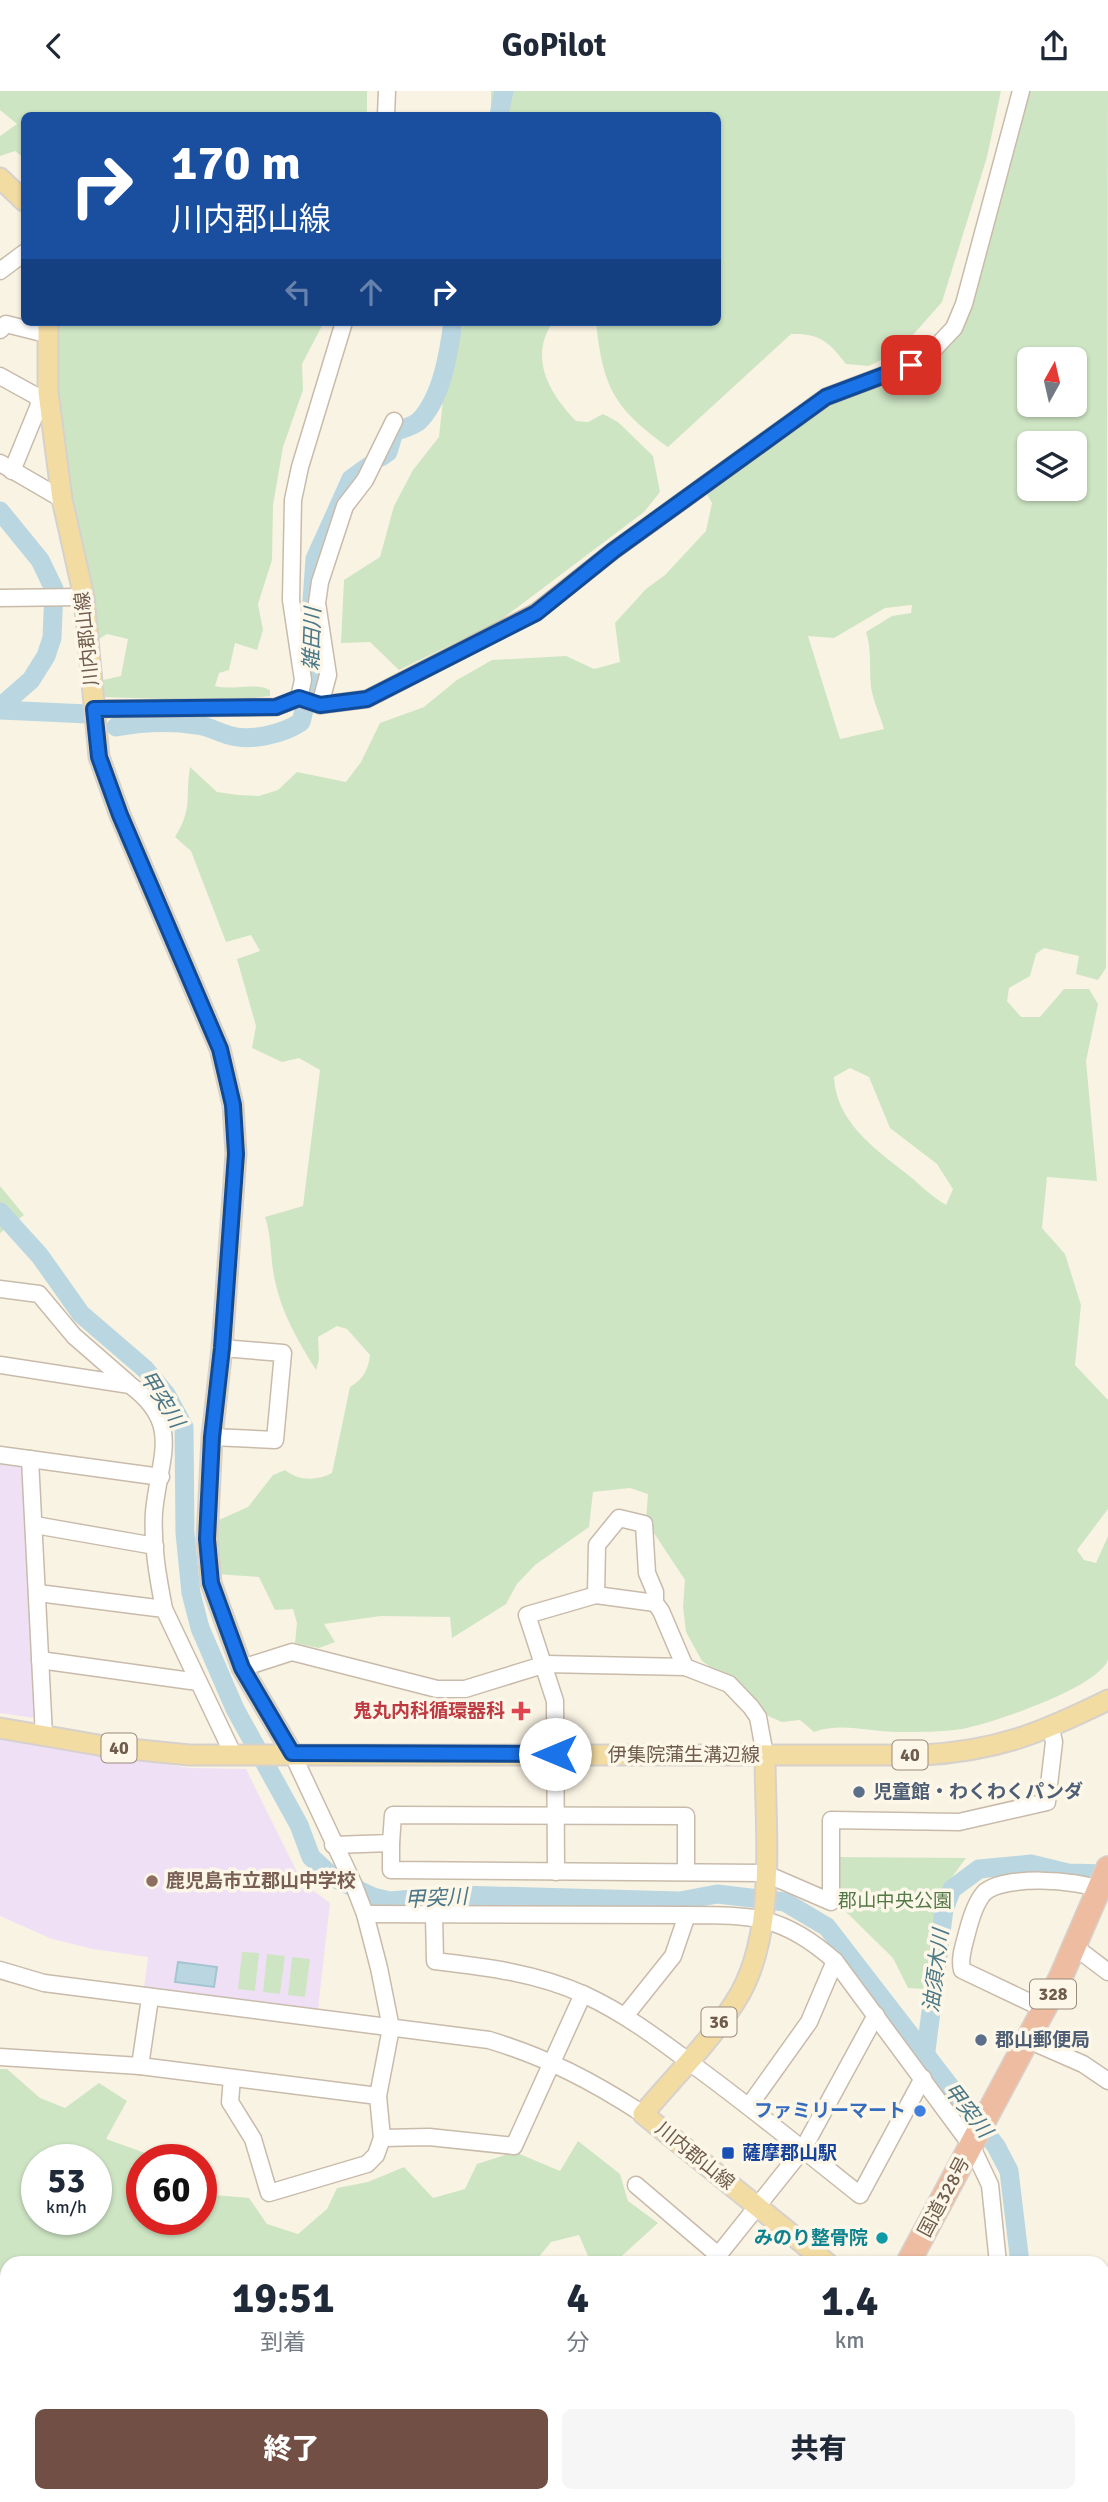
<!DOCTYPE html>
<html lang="ja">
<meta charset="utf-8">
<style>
:root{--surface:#fff;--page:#f6f6f7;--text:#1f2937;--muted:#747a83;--accent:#724f44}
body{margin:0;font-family:Signika,"Noto Sans JP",sans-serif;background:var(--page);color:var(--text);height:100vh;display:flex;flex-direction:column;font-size:26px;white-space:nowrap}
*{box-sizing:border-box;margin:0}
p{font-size:23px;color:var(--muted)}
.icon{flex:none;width:38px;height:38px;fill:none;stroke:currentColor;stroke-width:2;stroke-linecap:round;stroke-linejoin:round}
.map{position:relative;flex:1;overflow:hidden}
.details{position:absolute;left:0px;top:2165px;width:1110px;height:247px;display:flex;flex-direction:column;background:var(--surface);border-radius:21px 21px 0 0;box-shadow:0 2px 5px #0004}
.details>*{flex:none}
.banner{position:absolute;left:21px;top:21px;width:700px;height:214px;border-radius:10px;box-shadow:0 2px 5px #0004;background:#1a4fa0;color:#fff;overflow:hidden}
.needle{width:46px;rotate:8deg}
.fabs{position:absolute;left:1017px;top:256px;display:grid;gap:14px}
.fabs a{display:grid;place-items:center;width:70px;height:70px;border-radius:10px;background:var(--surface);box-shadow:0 2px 5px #0004;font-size:35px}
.speed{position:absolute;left:21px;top:2053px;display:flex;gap:14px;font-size:35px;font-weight:700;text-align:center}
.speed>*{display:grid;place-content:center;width:91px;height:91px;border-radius:50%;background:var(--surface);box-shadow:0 2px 5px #0004;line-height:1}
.speed small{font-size:18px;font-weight:400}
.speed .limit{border:10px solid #d22;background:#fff;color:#111}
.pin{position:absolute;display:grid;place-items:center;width:60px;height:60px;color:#fff;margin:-30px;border-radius:14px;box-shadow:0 4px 10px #0006}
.me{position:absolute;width:77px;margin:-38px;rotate:270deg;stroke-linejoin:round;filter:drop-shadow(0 0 5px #0008)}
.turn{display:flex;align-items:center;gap:24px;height:147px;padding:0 35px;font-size:32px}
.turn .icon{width:91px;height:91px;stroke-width:2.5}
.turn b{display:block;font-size:49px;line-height:60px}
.lanes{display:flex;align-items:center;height:66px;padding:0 35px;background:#0003;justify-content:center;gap:35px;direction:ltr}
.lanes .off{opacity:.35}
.eta{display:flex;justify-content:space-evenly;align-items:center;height:119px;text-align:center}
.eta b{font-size:42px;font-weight:800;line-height:49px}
.cta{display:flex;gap:14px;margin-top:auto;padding:14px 35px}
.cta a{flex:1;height:80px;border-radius:10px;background:var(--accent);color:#fff;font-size:28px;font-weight:800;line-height:80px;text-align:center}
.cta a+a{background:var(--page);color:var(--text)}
header{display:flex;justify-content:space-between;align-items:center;height:91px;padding:0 35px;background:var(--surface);font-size:32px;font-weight:800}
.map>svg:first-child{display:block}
.education{fill:#f0e0f6}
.green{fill:#cee5c4;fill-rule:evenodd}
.water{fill:#bad7e1;stroke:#a2c5d1;stroke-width:2}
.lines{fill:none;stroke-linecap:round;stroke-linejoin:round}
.river{stroke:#bad7e1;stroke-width:19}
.minor-casing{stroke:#c9bbab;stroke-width:19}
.major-casing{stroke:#d7d1cd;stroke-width:23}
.highway-casing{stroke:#d7d1cd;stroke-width:26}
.minor{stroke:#fff;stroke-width:16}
.major{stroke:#f2dca2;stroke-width:19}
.highway{stroke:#eebca0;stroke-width:23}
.route-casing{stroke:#114b97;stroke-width:18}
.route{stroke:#1a73e8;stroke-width:12}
.health-dot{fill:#e0444e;stroke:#fdf7e9;stroke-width:2.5}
.service-dot{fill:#5c6f8a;stroke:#fdf7e9;stroke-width:2.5}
.education-dot{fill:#8d6e63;stroke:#fdf7e9;stroke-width:2.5}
.shop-dot{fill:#3f7fe0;stroke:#fdf7e9;stroke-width:2.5}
.transit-dot{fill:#1a4fb4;stroke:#fdf7e9;stroke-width:2.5}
.culture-dot{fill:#0f9aa8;stroke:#fdf7e9;stroke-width:2.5}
.labels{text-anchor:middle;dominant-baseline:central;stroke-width:7;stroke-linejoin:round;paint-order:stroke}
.shield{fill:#fdf7e9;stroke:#9a8a7b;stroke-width:2}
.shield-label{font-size:18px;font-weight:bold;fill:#6f5c4c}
.street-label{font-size:19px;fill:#6f5c4c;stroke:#fdf7e9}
.health-label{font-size:19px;font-weight:bold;fill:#be3a42;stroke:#fdf7e9;text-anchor:end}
.service-label{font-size:19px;font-weight:bold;fill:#4e5e75;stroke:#fdf7e9;text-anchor:start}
.education-label{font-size:19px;font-weight:bold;fill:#785e54;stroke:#fdf7e9;text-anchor:start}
.park-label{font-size:19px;fill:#537a48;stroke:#fdf7e9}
.shop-label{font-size:19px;font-weight:bold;fill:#366cbe;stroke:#fdf7e9;text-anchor:end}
.transit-label{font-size:19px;font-weight:bold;fill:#164399;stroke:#fdf7e9;text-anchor:start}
.culture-label{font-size:19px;font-weight:bold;fill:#0d838f;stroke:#fdf7e9;text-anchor:end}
.water-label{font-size:21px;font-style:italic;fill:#4c7887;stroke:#fdf7e9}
</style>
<header><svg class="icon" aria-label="back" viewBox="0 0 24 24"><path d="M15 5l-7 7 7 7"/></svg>GoPilot<svg class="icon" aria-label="share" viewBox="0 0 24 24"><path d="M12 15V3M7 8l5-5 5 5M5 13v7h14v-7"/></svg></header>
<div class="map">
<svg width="1108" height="2411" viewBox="0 0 1108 2411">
<rect width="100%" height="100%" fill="#f9f3e3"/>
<g class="education">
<polygon points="0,1373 20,1376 24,1381 34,1627 0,1622"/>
<polygon points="0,1648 190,1677 246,1678 297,1781 311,1798 330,1812 318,1918 144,1897 148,1866 93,1858 52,1848 0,1825"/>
</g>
<g class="green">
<polygon points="0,0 367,0 367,24 24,24 24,67 15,60 0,65 0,45 17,33 0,19"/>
<path d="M491 0H1001L987 66 942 211 898 261 869 275 846 273C829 251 820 242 791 243L668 356C614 317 603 297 596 231H718V24H491Z"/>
<path d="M1023 0H1108L1106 877 1098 889 1076 883 1079 865 1044 857 1036 863 1030 885 1009 897 1007 910 1021 926H1040L1064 898H1089L1098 913 1086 970 1097 1090 1047 1086 1042 1137 1065 1163 1081 1214 1075 1274 1108 1309V1418L1077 1459 1084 1469 1096 1472 1108 1445V1569C1097 1597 993 1632 962 1638 942 1641 918 1641 898 1641 869 1641 842 1631 814 1641L800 1629 782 1631 766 1624 751 1606 702 1570 686 1541 683 1516 685 1489 646 1430 648 1403 630 1397 593 1401 589 1436 535 1474 517 1493 506 1513 452 1547 450 1526 381 1525 324 1533 335 1551 319 1557 295 1552 297 1532 293 1518 275 1519 259 1486 216 1483 212 1432 248 1416 273 1384 285 1379C298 1390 317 1390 332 1382L350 1296C363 1288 368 1280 370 1264L347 1238 337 1235 318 1246 319 1268 316 1279C298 1250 282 1223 275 1190 270 1168 272 1146 265 1126L303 1115 320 979 299 967 282 971 252 957 256 935 237 868 260 860 251 844 226 851 191 760 175 746C193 717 185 709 190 676L217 701 238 704 259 705 278 699 297 681 346 691 361 671 380 632 424 616 457 589 492 569 566 565 594 578 620 571 615 532 646 498 665 484 706 440 712 412 703 396 834 307 881 293 949 244ZM1029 268H1074V313H1029ZM1029 352H1074V397H1029ZM912 514 911 522 892 525 866 541C872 559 869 577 871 596 873 610 880 624 884 638L840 648 808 545 834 547 885 517ZM850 977 869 986 890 1037 937 1073 953 1098 946 1114C929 1104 918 1091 903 1080 871 1055 836 1029 834 986Z"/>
<path d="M43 231H324L302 273 303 299 283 356 273 414 272 469 258 513 263 539 257 559 235 552 229 579 219 582 215 595C233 600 254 591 270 599V605L226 610 102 606 85 593 121 585 128 548 107 543 99 548 95 585 81 586C79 519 67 455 55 390 45 337 32 285 43 231Z"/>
<path d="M464 231H553C528 267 550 303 576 330L588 331 603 323 618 331 653 365 660 401 644 421 498 531 399 579 370 551 341 552 344 489 380 466 394 415 413 379 439 346 444 299Z"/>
<polygon points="0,1095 24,1124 0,1142"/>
<polygon points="837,1766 966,1767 943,1798 923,1898 908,1897 893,1867 835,1810"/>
<polygon points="242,1861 259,1862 255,1900 238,1898"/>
<polygon points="267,1863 285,1865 280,1903 263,1901"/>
<polygon points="292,1866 310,1868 305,1906 288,1904"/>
<path d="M0 1978H7L40 2007 65 2017 99 1992 127 2010 106 2048 148 2063 187 2054 198 2068H142V2128H201V2073L215 2104 249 2107 267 2133 298 2143 327 2118 337 2097 368 2091 404 2076 433 2107 465 2098 477 2073 515 2061 560 2080 578 2050 620 2083 628 2110 658 2132 614 2172H591L579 2144 551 2151 534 2172H7V2404L311 2405 304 2411H0ZM37 2068H96V2128H37Z"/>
</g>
<polygon class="water" points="178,1871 217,1876 214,1896 175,1891"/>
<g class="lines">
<g class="river">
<polyline points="499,24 504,0"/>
<path d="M381 366 388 361 394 341C402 338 414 335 419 330 442 307 449 261 453 231"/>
<polyline points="0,420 40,469 54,498 52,547 46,565 31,589 0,616"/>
<polyline points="0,619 88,623"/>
<path d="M116 636C143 631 170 630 197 634 208 635 218 641 228 644 250 651 283 643 301 631L313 584 311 523 315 468 351 388 369 375"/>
<polyline points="0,1121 40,1165 81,1223 145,1278 166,1303 184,1336 185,1442 191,1502 200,1537 235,1618 299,1734 311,1766 334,1787 373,1806 390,1810 458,1804 680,1810 717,1803 785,1811 827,1836 996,2055 1009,2080 1020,2172"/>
<polyline points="926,1960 944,1818 952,1798 979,1778 1031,1773 1068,1782 1108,1783"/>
<polyline points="1102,2344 1108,2348"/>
</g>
<defs>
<g id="minor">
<polyline points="386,24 387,0"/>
<polyline points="0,180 24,162"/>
<polyline points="0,239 6,233 46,243"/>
<polyline points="0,285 38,306 39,314 12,380"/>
<polyline points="0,372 62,408"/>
<polyline points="0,507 84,506"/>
<polyline points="299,607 303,589 291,509 293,409 300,376 344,231"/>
<polyline points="320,614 328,584 317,512 320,491 345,415 365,389 394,330"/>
<polyline points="94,618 276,616 299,607 320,614 367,608 536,521 613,460 826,306 911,274 935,257 954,237 964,213 1021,0"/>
<polyline points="0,1198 39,1203 74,1245 128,1292"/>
<path d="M0 1274 130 1294C183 1333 159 1366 154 1421 152 1454 158 1487 164 1518"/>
<polyline points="212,1346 275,1349 283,1262 222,1257"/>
<polyline points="0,1364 161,1386"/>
<polyline points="30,1368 44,1645"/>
<polyline points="35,1434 155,1455"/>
<polyline points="38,1502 164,1518 234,1665"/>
<polyline points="596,1504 597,1454 619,1427 644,1433 647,1482 655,1501 655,1512"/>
<polyline points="40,1569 198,1591"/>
<polyline points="242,1577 292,1561 437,1598 465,1598 546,1573 685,1576 729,1593 751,1616 758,1626 765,1664"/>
<polyline points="292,1662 353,1792 365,1823 379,1877 391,1937 378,2005"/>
<polyline points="391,1752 391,1779 764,1782 831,1811 831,1729 959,1731 1047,1711 1054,1651 1051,1638"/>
<polyline points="333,1754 391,1752 393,1724 686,1725 686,1780"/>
<polyline points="556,1781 555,1610 527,1524 596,1504 655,1512 661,1520 685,1576"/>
<polyline points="365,1823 687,1824"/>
<path d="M434 1823 435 1870C486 1876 537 1882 585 1904 626 1923 660 1949 696 1976 752 2017 806 2061 860 2104L923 1987"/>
<polyline points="1075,1856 1108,1881"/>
<path d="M0 1879 44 1892 489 1949C548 1967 592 1990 643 2023"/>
<path d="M1044 1918 962 1879C959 1867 964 1854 967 1842 970 1830 976 1811 984 1802 1002 1784 1078 1788 1100 1799"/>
<path d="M625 1925 673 1865 687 1824C753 1824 783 1824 835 1870"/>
<polyline points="1028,1949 1083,1973 1108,1990"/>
<polyline points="0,1966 140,1975 378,2005 382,2047 429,2046 514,2055 583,1903"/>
<polyline points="140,1975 150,1907"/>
<polyline points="232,1987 230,2011 253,2048 269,2102 367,2073 376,2064 382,2047"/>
<polyline points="749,2015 809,1931 835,1870 971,2054 990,2094 998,2172"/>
<polyline points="636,2094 718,2164"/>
<polyline points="712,2172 803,2058 876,1924"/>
<polyline points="1102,2393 1106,2411"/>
<polyline points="412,2411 419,2404"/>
<polyline points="906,2411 907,2404"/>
</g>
<g id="major">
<polyline points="0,87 24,110"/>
<polyline points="48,231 48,301 62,408 84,506 99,666 120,724 220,958 233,1014 236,1063 222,1257 212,1346 207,1448 211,1492 242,1577 292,1662"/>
<path d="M0 1637 110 1656 189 1664H922C997 1660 1041 1642 1108 1609"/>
<path d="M765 1664C765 1740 778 1846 735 1911 709 1952 674 1986 643 2023L827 2172"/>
</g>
<g id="highway">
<polyline points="908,2172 1060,1888 1108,1777"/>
<polyline points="822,2411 823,2404"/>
</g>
</defs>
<use href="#minor" class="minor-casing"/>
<use href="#major" class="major-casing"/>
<use href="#highway" class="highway-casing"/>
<use href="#minor" class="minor"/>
<use href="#major" class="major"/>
<use href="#highway" class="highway"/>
</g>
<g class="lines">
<defs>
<polyline id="route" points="555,1663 292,1662 242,1577 211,1492 207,1448 212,1346 222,1257 236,1063 233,1014 220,958 120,724 99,666 94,618 276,616 299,607 320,614 367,608 536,522 613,460 826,306 911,274"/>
</defs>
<use href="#route" class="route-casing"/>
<use href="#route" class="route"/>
</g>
<path class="health-dot" d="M517.5 1609.5h7v7h7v7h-7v7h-7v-7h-7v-7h7z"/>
<g class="service-dot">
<circle cx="859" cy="1701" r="7"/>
<circle cx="981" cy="1949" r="7"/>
</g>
<circle class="education-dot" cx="152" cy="1790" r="7"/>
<circle class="shop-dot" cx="920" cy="2020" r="7"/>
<rect class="transit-dot" x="721" y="2055" width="14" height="14" rx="3.5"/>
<circle class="culture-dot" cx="882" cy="2147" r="7"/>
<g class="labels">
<g class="shield">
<rect x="101.5" y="1642.5" width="35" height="29" rx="5"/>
<rect x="892.5" y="1649.5" width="35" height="29" rx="5"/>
<rect x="1030" y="1888.5" width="46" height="29" rx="5"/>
<rect x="701.5" y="1916.5" width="35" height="29" rx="5"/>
</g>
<g class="shield-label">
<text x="119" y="1657">40</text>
<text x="910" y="1664">40</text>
<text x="1053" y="1903">328</text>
<text x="719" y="1931">36</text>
</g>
<g class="street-label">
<text transform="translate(87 548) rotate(-96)">川内郡山線</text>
<text x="684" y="1664">伊集院蒲生溝辺線</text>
<text transform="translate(695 2065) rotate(39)">川内郡山線</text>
<text transform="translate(944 2106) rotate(-62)">国道328号</text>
</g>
<g class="health-label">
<text x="505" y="1620">鬼丸内科循環器科</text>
</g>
<g class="service-label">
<text x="873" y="1701">児童館・わくわくパンダ</text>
<text x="995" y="1949">郡山郵便局</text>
</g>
<g class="education-label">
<text x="166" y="1790">鹿児島市立郡山中学校</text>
</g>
<g class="park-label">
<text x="895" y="1810">郡山中央公園</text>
</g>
<g class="shop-label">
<text x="906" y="2020">ファミリーマート</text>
</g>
<g class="transit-label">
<text x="742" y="2062">薩摩郡山駅</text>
</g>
<g class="culture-label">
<text x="868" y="2147">みのり整骨院</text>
</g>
<g class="water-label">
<text transform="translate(312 548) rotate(-88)">雑田川</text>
<text transform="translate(162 1308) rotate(58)">甲突川</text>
<text transform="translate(436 1807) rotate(-3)">甲突川</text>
<text transform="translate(936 1880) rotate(-83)">油須木川</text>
<text transform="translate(968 2019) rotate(52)">甲突川</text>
</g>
</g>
</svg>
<div class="fabs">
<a><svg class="needle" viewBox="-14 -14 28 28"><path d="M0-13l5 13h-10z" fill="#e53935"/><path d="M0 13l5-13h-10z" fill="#747a83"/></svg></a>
<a><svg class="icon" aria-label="layers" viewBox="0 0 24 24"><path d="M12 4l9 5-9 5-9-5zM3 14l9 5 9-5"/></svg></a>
</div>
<div class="speed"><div>53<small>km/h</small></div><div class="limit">60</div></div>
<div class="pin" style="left:911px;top:274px;background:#d93025"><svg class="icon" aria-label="arrive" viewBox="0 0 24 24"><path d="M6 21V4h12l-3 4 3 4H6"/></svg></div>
<svg class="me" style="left:555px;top:1663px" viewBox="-20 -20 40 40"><circle r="19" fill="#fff"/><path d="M0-13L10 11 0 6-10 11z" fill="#1a73e8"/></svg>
<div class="banner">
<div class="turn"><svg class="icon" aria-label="right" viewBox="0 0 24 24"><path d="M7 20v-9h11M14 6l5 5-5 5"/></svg><div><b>170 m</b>川内郡山線</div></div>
<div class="lanes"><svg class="icon off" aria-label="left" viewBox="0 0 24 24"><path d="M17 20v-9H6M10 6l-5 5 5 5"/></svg><svg class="icon off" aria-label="ahead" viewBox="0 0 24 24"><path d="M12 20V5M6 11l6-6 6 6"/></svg><svg class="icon" aria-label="right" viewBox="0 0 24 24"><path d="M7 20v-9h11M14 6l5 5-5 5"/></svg></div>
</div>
<section class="details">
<div class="eta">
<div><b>19:51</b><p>到着</p></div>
<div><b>4</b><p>分</p></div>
<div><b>1.4</b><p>km</p></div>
</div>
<div class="cta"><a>終了</a><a>共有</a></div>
</section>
</div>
